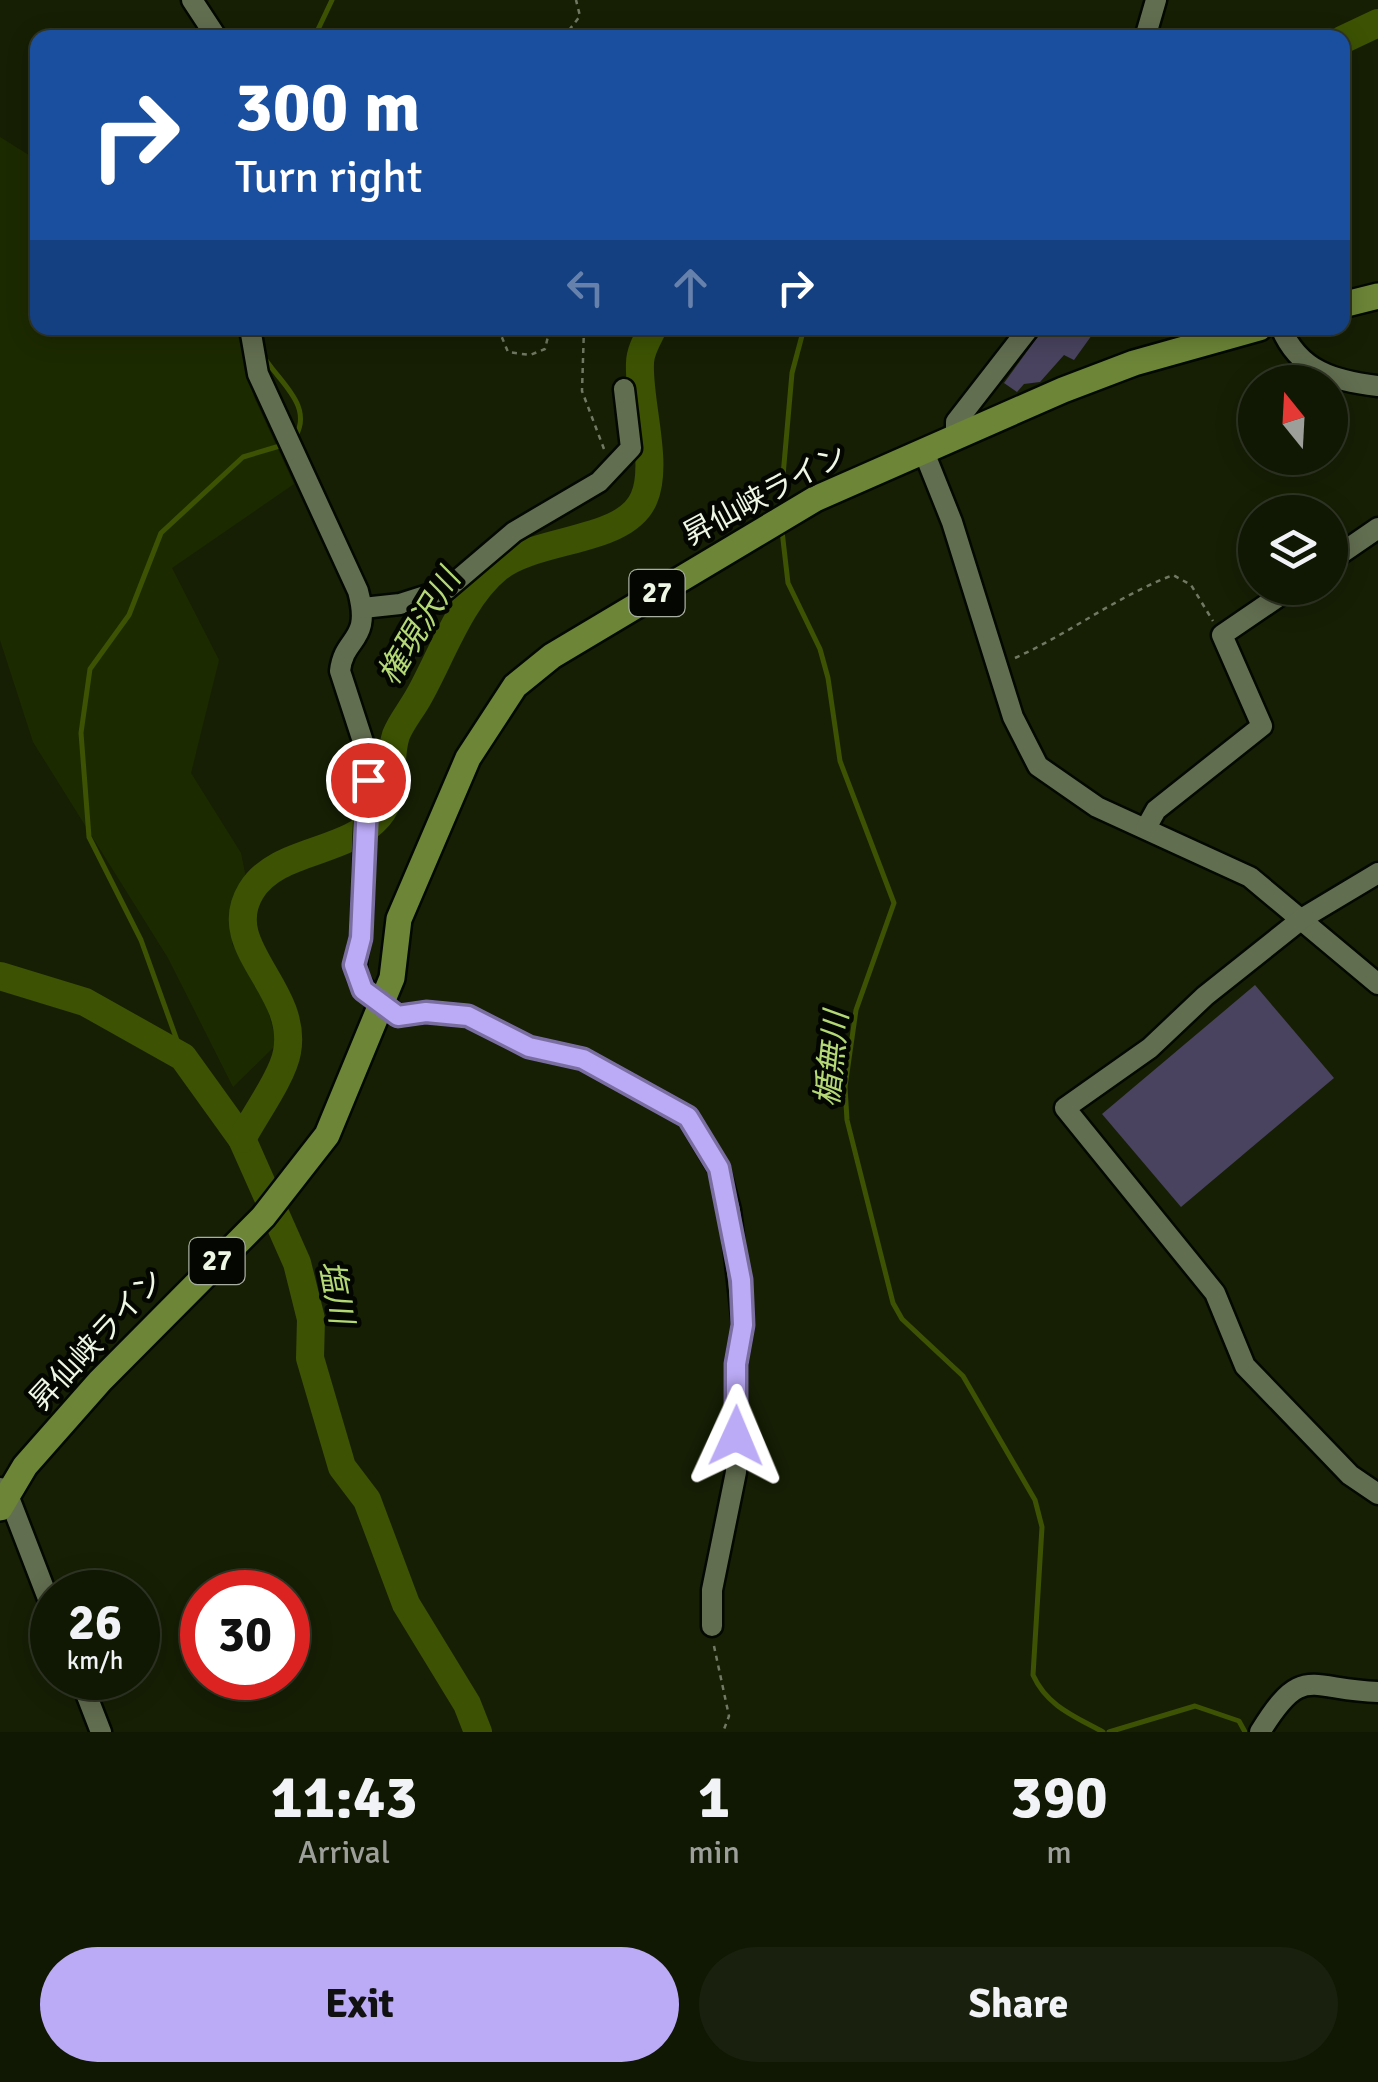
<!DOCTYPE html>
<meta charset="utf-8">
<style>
:root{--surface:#101703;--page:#19200d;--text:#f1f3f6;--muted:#9c9f9a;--line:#303625;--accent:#bbaaf6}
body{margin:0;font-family:Signika,"Noto Sans JP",sans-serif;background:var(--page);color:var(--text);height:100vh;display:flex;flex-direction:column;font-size:38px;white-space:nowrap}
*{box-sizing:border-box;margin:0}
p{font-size:32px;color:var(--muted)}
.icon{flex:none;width:55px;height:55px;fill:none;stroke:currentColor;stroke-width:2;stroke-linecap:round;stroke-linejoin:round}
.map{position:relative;height:1732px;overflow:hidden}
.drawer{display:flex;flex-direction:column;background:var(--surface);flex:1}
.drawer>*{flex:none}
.banner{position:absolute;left:30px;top:30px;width:1320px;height:305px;border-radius:20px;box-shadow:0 5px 25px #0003,0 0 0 2px var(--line);background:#1a4fa0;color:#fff;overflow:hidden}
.needle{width:65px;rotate:342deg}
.controls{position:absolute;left:1238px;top:365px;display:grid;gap:20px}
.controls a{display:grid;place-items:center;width:110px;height:110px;border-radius:50%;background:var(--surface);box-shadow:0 5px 25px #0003,0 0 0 2px var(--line);font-size:50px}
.speed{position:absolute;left:30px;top:1570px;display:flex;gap:20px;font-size:50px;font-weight:700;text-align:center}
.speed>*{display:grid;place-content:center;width:130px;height:130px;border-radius:50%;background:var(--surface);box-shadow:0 5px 25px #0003,0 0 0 2px var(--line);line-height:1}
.speed small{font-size:25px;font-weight:400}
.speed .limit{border:15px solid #d22;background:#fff;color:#111}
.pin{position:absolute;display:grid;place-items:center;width:85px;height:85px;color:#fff;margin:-42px;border:5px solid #fff;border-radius:50%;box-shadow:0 2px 10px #0007}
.me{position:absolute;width:110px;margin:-55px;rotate:1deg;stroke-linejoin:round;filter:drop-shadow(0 0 8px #0008)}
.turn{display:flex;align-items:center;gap:35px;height:210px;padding:0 40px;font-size:45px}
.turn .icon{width:130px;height:130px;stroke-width:2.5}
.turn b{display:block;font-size:70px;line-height:85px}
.lanes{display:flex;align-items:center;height:95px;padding:0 40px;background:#0003;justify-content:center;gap:50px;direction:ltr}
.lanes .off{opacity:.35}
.eta{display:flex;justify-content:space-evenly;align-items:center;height:170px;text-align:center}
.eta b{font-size:60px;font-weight:700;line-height:70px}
.primary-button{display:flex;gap:20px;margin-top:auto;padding:20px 40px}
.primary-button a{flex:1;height:115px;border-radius:60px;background:var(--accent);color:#111;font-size:40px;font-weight:700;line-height:115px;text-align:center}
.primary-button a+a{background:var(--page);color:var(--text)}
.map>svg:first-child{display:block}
.green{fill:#1c2a00}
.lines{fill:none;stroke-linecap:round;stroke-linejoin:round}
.stream{stroke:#3d5303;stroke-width:5}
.river{stroke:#3d5303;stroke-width:28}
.building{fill:#49435f}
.minor-casing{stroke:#030800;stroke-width:25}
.major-casing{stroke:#030800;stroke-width:30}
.path{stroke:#717962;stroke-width:2.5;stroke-dasharray:5 5;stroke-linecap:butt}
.minor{stroke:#626e50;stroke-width:20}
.major{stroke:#6c8537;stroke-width:25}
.route-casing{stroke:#7a6ea0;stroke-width:25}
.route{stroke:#bbaaf6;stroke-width:18}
.labels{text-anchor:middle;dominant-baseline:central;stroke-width:9;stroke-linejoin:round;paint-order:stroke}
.shield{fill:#040701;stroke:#a8aea0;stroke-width:2.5}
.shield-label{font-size:28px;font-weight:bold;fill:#eef6e4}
.street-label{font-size:30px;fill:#eef6e4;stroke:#040701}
.water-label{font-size:32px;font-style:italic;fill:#b4d875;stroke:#040701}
</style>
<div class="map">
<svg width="1378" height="1732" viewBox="0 0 1378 1732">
<rect width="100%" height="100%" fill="#161f04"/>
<polygon class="green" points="0,137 37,160 38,328 236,328 254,397 294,484 172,568 219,660 191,773 241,853 246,878 232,917 232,944 261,985 277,1044 233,1087 168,958 33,742 0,640"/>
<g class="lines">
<g class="stream">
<polyline points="314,38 332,0"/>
<path d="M263 355C274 378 318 406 293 440"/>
<polyline points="780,510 792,373 804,328"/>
<path d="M782 531 788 583 820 649 828 678 840 761 894 903 856 1010 845 1087 847 1120 893 1303 902 1319 963 1376 1035 1500 1042 1527 1033 1675C1047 1706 1074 1716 1103 1732"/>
<polyline points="183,1057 141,940 89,837 81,733 90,669 129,615 161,533 243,457 283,445"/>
<polyline points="1109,1732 1195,1706 1239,1721 1245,1732"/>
</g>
<g class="river">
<polyline points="1342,40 1378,23"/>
<polyline points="0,976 85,1002 183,1057 242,1139 297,1263 311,1319 310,1358 342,1467 367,1500 406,1604 467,1704 478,1732"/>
<path d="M242 1139C254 1116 283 1076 287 1052 299 988 217 947 251 891 277 848 346 855 379 816 398 793 387 762 396 735 401 722 412 709 419 696 442 655 461 598 498 568 537 537 626 543 644 498 659 464 638 401 640 363 640 351 648 338 653 328"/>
</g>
</g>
<g class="building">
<polygon points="1044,328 1097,328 1074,360 1064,355 1040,382 1024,384 1017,392 1004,383"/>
<polygon points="1255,985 1334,1078 1181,1207 1102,1114"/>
</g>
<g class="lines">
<defs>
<g id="minor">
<polyline points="192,0 217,38"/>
<polyline points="1145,38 1156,0"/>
<path d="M250 328 258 374 358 591C372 643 344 635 340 671L368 757 361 938C347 987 365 987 398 1016L426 1012 468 1016 529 1047 583 1059 688 1117 719 1169 730 1210 743 1325 736 1364V1472L712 1590V1626"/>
<path d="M1281 328C1299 371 1334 381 1378 386"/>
<polyline points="956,436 956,422 1029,328"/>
<polyline points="924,452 952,522 1013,717 1038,766 1097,807 1250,877 1378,984"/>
<polyline points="1330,561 1378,528"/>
<polyline points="363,608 400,604 447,589 514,532 599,482 631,448 624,389"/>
<polyline points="1146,828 1156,810 1262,726 1222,635 1291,588"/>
<polyline points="1378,873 1303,918 1205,996 1150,1048 1065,1108 1215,1293 1245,1366 1350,1475 1378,1494"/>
<polyline points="0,1488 8,1495 52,1609"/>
<polyline points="80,1678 101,1732"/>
<path d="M1260 1732C1303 1662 1309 1690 1378 1692"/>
</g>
<g id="major">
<polyline points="1342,305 1378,296"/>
<polyline points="0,1508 25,1466 100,1381 263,1217 327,1135 392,978 399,919 468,758 515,686 552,656 815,499 1063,390 1134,363 1259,328"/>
</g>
</defs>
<use href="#minor" class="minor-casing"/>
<use href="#major" class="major-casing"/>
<g class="path">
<polyline points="563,38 580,16 576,0"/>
<polyline points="498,328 508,352 530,355 545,349 550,328"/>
<polyline points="584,328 582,391 604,449"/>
<path d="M1015 658C1070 633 1116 597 1173 575L1191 585 1213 621"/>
<polyline points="714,1646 729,1716 723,1732"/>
</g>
<use href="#minor" class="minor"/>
<use href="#major" class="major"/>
</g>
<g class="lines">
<defs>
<polyline id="route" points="368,780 361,938 354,965 363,990 398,1016 426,1012 468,1016 529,1047 583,1059 688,1117 719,1168 741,1280 743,1325 736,1364 736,1436"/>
</defs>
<use href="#route" class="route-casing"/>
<use href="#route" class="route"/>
</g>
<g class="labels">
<g class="shield">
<rect x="629.5" y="570" width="55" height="46" rx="8"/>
<rect x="189.5" y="1238" width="55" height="46" rx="8"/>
</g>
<g class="shield-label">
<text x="657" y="593">27</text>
<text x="217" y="1261">27</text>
</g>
<g class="street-label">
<text transform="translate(765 495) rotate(-28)">昇仙峡ライン</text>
<text transform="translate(97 1340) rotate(-47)">昇仙峡ライン</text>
</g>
<g class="water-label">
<text transform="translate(419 627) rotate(-59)">権現沢川</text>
<text transform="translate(832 1059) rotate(-84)">楯無川</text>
<text transform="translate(336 1292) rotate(79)">塩川</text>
</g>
</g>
</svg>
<div class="controls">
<a><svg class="needle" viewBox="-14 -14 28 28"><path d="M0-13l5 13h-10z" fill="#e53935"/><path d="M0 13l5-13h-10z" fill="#9c9f9a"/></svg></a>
<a><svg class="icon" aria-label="layers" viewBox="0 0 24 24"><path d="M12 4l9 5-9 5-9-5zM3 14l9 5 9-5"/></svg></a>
</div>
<div class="speed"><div>26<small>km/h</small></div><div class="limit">30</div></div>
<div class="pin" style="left:368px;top:780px;background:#d93025"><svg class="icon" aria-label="arrive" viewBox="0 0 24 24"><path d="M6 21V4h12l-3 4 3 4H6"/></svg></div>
<svg class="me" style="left:736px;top:1436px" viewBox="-20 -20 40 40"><path d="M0-17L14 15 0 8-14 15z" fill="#bbaaf6" stroke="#fff" stroke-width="4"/></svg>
<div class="banner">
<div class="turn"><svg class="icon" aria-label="right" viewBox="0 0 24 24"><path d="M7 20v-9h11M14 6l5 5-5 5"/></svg><div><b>300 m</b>Turn right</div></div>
<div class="lanes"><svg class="icon off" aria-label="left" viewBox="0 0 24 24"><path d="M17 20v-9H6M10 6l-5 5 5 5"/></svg><svg class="icon off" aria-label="ahead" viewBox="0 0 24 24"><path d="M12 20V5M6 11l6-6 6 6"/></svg><svg class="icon" aria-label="right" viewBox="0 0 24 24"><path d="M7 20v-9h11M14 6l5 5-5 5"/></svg></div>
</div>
</div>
<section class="drawer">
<div class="eta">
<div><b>11:43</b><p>Arrival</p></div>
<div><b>1</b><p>min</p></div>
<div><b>390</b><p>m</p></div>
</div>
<div class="primary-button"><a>Exit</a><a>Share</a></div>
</section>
